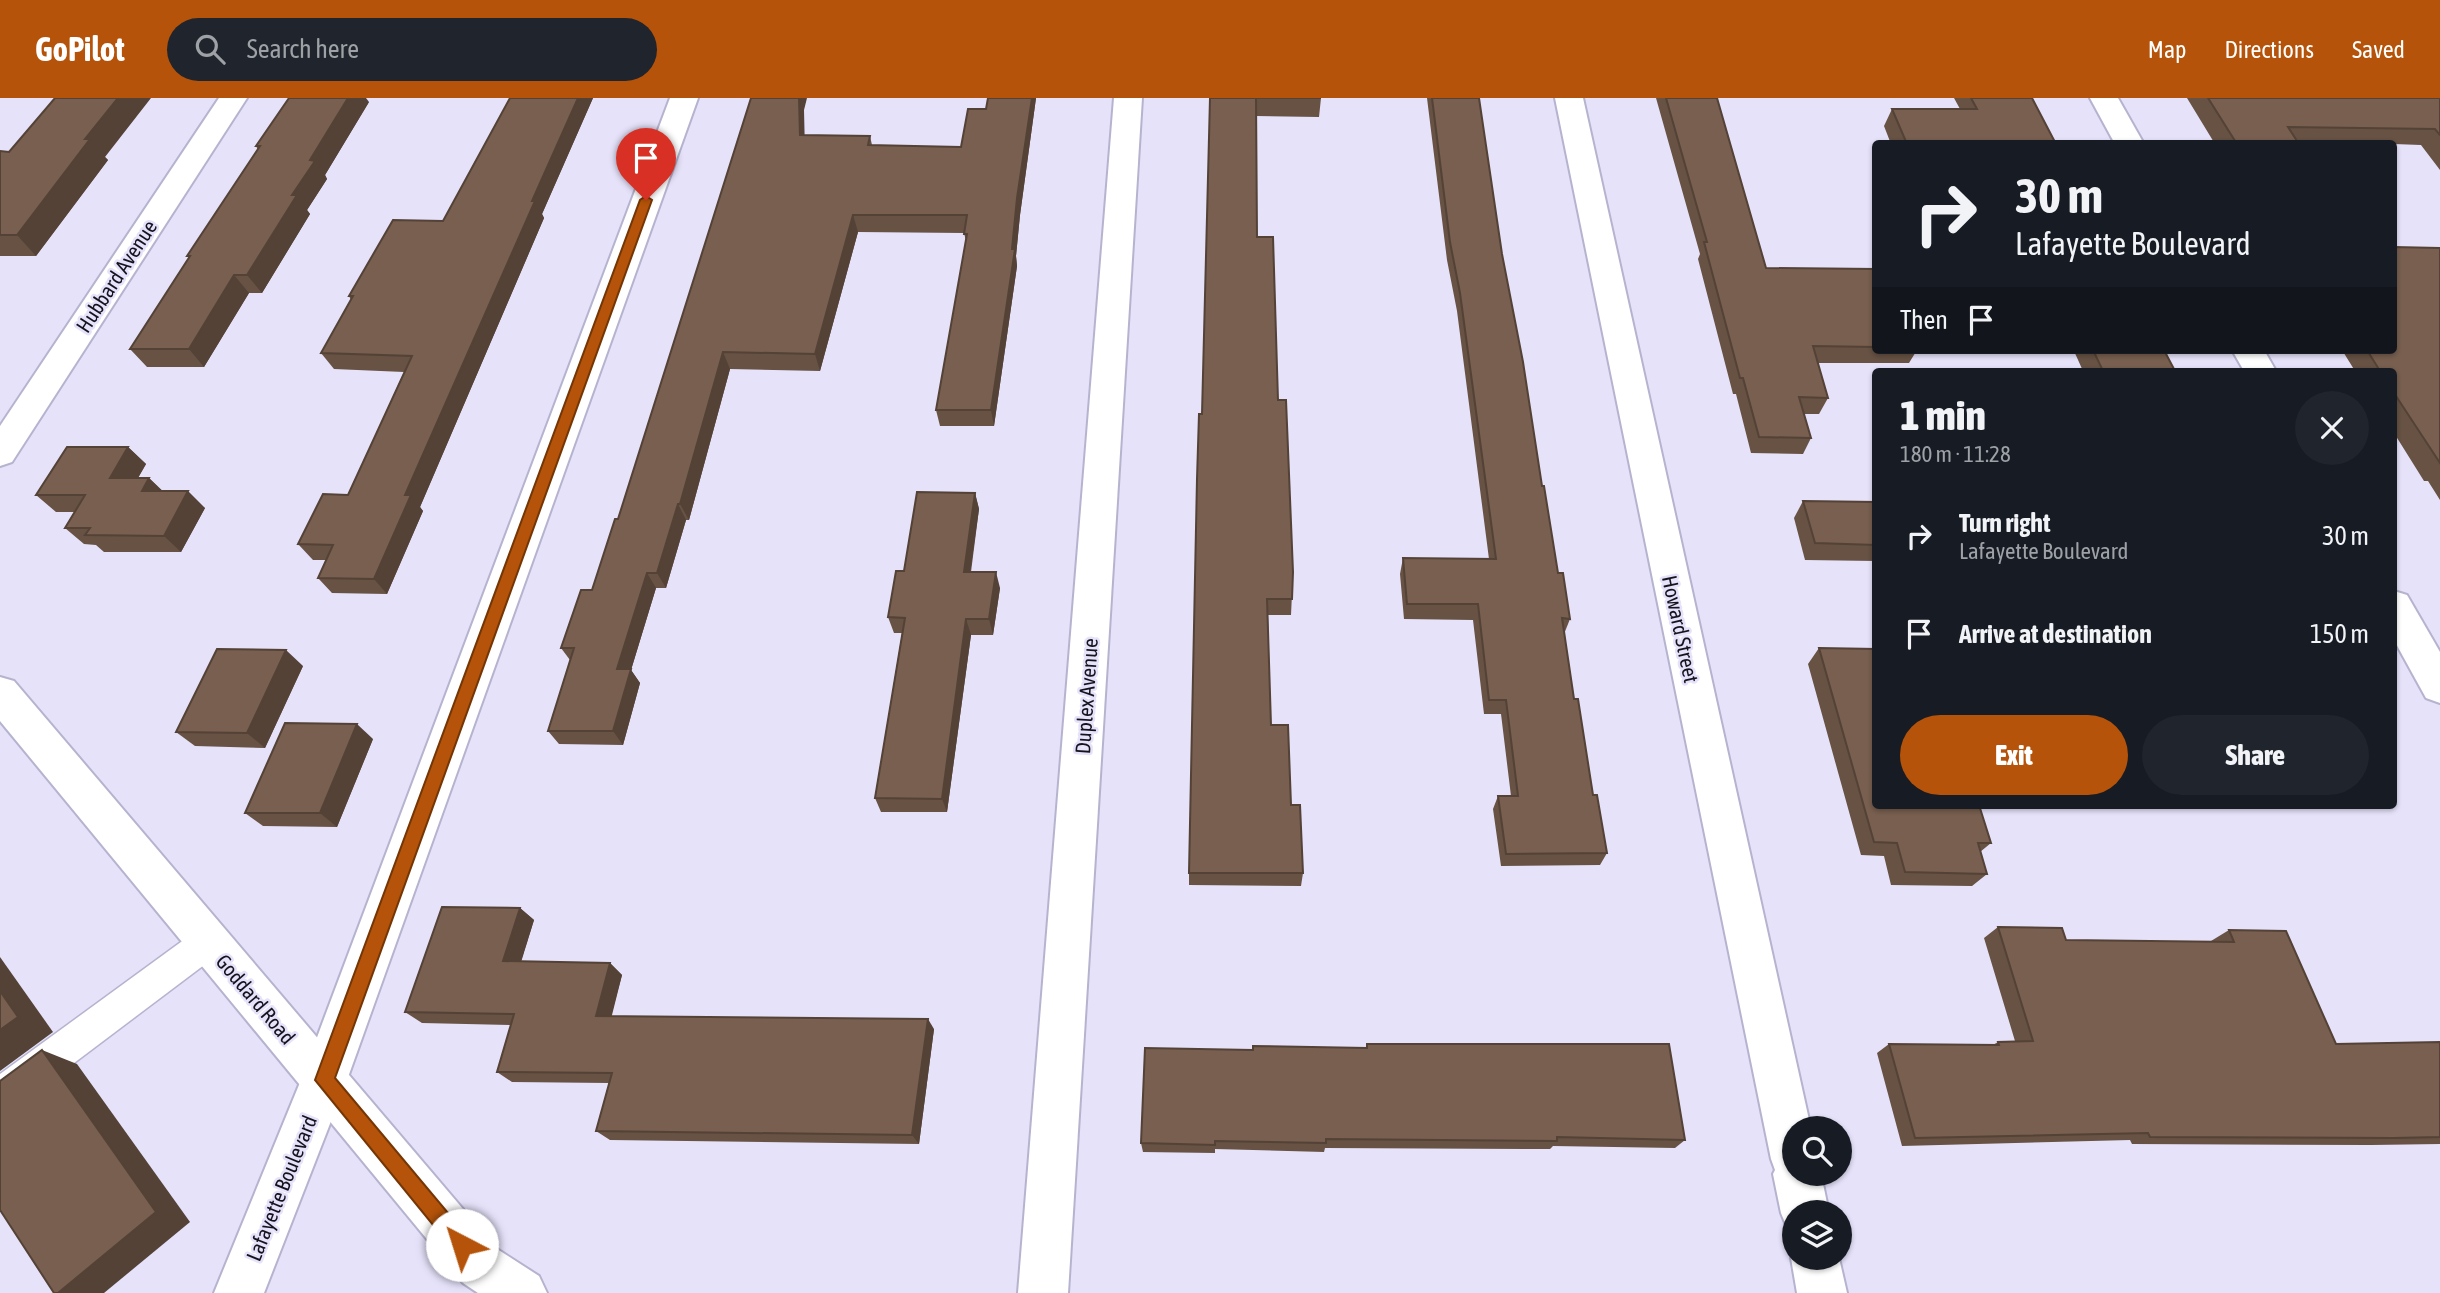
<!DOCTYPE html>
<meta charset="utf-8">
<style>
:root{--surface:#171b24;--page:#20242c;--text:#f1f3f6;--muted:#9ea1a6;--accent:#b45309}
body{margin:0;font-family:"Asap Condensed",sans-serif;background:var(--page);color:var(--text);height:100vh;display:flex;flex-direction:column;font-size:26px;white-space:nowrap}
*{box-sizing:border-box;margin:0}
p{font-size:23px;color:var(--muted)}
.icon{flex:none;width:38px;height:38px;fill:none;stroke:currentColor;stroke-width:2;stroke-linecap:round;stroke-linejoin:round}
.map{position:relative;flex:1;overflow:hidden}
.sheet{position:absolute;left:1872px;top:270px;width:525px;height:441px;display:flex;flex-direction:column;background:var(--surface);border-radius:7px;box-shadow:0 2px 5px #0004}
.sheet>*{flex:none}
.banner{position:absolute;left:1872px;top:42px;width:525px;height:214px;border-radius:7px;box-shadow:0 2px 5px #0004;background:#171b24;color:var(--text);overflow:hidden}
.controls{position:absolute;left:1782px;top:1018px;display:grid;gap:14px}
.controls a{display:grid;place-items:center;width:70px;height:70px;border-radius:50%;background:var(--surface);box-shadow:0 2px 5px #0004;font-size:35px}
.pin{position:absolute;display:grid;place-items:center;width:60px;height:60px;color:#fff;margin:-72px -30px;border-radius:50% 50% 50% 0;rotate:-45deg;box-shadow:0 0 7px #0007}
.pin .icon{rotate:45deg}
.me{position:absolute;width:77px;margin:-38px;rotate:320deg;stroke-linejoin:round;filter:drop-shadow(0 0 5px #0008)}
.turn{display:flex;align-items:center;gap:24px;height:147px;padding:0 28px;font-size:32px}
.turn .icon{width:91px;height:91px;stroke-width:2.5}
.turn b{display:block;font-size:49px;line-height:60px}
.then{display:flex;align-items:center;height:66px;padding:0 28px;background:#0003;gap:14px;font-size:26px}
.round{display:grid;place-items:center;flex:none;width:74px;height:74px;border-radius:37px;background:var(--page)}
.headline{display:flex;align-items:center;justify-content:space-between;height:119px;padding:0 28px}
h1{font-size:42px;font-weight:800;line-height:52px}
.primary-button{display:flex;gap:14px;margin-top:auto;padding:14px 28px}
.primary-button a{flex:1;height:80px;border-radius:42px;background:var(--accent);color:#fff;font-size:28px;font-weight:800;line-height:80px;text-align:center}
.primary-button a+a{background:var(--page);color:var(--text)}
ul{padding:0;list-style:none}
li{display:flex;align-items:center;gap:21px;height:98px;padding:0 28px}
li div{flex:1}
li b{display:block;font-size:26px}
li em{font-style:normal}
header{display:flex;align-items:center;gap:42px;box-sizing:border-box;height:98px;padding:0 35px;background:var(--accent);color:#fff}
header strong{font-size:33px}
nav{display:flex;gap:38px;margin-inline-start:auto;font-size:24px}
.search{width:490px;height:63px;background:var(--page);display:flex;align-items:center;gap:18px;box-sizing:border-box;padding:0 24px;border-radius:38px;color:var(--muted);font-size:26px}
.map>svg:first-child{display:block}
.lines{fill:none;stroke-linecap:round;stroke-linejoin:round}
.lane-casing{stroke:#b6b3cf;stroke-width:3}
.street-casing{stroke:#b6b3cf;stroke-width:4}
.secondary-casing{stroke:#b6b3cf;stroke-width:4}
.lane{fill:#fff;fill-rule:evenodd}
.street{fill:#fff;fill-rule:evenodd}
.secondary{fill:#fff;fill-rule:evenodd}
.wall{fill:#675244}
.shaded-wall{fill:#544237}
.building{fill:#785f4f;stroke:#544237;stroke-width:2}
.route{fill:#b45309;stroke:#753606;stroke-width:2}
.labels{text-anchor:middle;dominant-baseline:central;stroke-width:5;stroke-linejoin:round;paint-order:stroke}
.street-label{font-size:21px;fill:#15141e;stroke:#e5e2fa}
</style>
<header>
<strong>GoPilot</strong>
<div class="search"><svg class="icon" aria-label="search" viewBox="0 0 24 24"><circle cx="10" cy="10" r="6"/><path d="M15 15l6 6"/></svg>Search here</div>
<nav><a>Map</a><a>Directions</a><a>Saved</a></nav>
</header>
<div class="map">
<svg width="2440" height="1195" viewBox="0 0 2440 1195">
<rect width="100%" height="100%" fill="#e5e2fa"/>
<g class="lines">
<defs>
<polygon id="lane" points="208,828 220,833 225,844 220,855 13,1011 0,1016 0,976 196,833"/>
<g id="street">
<polygon points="219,0 247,0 12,364 0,368 0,328"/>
<polygon points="670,0 698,0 347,982 264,1195 214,1195 301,982"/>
<polygon points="1114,0 1142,0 1068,1195 1018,1195"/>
<polygon points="1555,0 1583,0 1811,1031 1794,1031 1794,1076 1821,1076 1829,1115 1794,1115 1794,1134 1788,1132 1781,1115 1773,1076 1775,1072 1771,1061"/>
<polygon points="2090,0 2118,0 2144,46 2115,46"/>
<polygon points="2232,252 2264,252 2276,273 2244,273"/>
<polygon points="2394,493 2407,497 2440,554 2440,605 2426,600 2394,542"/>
<polygon points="1794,1152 1794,1160 1839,1160 1847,1195 1797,1195 1791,1160"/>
</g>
<polygon id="secondary" points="0,579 14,583 497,1151 539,1178 547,1195 478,1195 463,1185 0,623"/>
</defs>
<use href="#lane" class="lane-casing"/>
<use href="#street" class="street-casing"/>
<use href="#secondary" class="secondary-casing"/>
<use href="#lane" class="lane"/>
<use href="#street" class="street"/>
<use href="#secondary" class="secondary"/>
</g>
<g class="wall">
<polygon points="510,0 593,0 542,116 544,120 420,409 423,413 387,496 332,495 318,480 326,462 313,462 298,446 348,397 404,274 334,271 321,255 351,202 349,198 443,123"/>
<polygon points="988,0 1036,0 1020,117 1016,158 1017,168 994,328 940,328 936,312 966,143 964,135 858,134 820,273 730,271 689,422 686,422 666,490 656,490 631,572 640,585 623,647 559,646 548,633 570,562 561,550 592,492 618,421 804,12 804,37 870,38 872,47 961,49 986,11"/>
<polygon points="1210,0 1321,0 1319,19 1256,18 1257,139 1278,302 1293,474 1291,517 1268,517 1271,627 1291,707 1303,775 1301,788 1189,787 1189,775 1202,316"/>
<polygon points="1427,0 1479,0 1502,156 1542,388 1558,475 1570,521 1564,536 1574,601 1593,697 1607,755 1600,767 1501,768 1493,711 1498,698 1511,698 1501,616 1484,616 1473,522 1404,521 1400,476 1403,460 1489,461 1457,213 1447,162"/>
<polygon points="1656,0 1717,0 1766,170 1876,171 1876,252 2164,252 2175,273 2083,273 2074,253 1917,252 1909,265 1818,265 1828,300 1819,316 1804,316 1811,340 1803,356 1751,355 1736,296 1733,296 1698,161 1700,156"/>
<polygon points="1954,0 2032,0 2056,46 1891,46 1884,28 1892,11 1960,11"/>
<polygon points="2187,0 2440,0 2440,72 2421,47 2394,46 2215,46"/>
<polygon points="369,4 325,77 327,81 307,112 310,116 262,195 249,195 204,269 147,269 130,251 189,160 187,158 258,52 256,48"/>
<polygon points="0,53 105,59 108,62 36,158 0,158"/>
<polygon points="2440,150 2440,402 2428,383 2424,383 2394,335 2394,273 2355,273 2342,252 2394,252"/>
<polygon points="128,349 146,366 138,380 149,380 162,393 205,410 181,454 104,454 96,447 84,446 65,430 75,414 56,414 36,397"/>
<polygon points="975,395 979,411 971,474 1000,490 993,537 971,537 947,714 881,714 875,700 902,535 894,535 888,519 904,473"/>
<polygon points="1803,403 1876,404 1876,463 1805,462 1794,420"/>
<polygon points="1819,550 1991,745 1980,754 1987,776 1972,788 1891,787 1884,758 1861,757 1808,566"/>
<polygon points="303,568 265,650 195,648 176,634"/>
<polygon points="373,641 337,729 263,728 245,715"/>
<polygon points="520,810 534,822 521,863 610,865 622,877 611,918 934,931 919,1046 610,1042 596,1033 609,985 512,984 497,974 511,927 422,925 405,914"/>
<polygon points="1998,829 2066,842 2212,844 2211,843 2229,832 2336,946 2440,944 2440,1046 2371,1047 2132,1046 2130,1042 1902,1048 1877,955 1889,946 1993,947 1998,944 2015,943 1984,840"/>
<polygon points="1367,946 1685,1042 1675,1050 1553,1048 1550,1051 1325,1050 1324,1054 1215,1051 1215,1055 1143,1054 1141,1045 1253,952 1366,950"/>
</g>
<g class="shaded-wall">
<polygon points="118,0 151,0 105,59 108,62 36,158 17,137 85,41"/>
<polygon points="348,0 366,0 369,4 325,77 327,81 307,112 310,116 262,195 247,177 310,62"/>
<polygon points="578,0 593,0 542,116 544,120 420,409 423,413 387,496 374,481 405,397 532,103"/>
<polygon points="799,0 807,0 804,12 805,54 800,37"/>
<polygon points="1032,0 1036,0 1020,117 1016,158 1017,168 994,328 991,312 1012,151 1017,100"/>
<polygon points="853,117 858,134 820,273 815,256"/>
<polygon points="234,177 249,195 204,269 189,251"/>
<polygon points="723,254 730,271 689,422 680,406"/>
<polygon points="128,349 146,366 128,397 110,380"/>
<polygon points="149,380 167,397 142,393"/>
<polygon points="188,393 205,410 181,454 164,438"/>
<polygon points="975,395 979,411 968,490 964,474"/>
<polygon points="678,406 686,422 666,490 657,475"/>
<polygon points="996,474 1000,490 993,537 989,521"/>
<polygon points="647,475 656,490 631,572 640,585 623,647 613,633 617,571"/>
<polygon points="966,521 971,537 947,714 942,701"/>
<polygon points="286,552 303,568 265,650 247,635"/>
<polygon points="357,626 373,641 337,729 320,715"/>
<polygon points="520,810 534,822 518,874 503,863"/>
<polygon points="0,859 53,934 0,973"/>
<polygon points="610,865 622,877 609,929 596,918"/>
<polygon points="928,921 934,931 919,1046 912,1037"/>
<polygon points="42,952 77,966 190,1124 104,1195 58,1195"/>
</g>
<g class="building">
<polygon points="55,0 118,0 85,41 90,41 17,137 0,137 0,53 9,54"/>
<polygon points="289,0 348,0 310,62 315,63 292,97 297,97 247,177 234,177 189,251 130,251 190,158 187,158 260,48 256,48"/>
<polygon points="510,0 578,0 532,103 535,103 405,397 411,397 374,481 318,480 333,447 298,446 323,396 348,397 412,258 321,255 353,198 349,198 393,122 443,123"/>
<polygon points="751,0 799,0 800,37 870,38 868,47 961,49 968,11 986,11 988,0 1032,0 1017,100 1012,151 1015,151 991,312 936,312 967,136 964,136 967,117 853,117 815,256 723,254 680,406 678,406 657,475 647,475 617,571 631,571 613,633 548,633 574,550 561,550 581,492 592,492 615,421 618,421"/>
<polygon points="1210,0 1321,0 1256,0 1257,139 1273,139 1278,302 1286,302 1293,474 1292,501 1267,501 1271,627 1288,627 1291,707 1300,707 1303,775 1189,775 1197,381 1199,316 1202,316"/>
<polygon points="1432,0 1479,0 1502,156 1523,264 1542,388 1544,388 1558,475 1563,475 1570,521 1562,520 1574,601 1578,601 1593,697 1597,697 1607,755 1506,756 1498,698 1518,698 1506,602 1489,602 1478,506 1407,506 1403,460 1496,461 1460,195 1450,144"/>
<polygon points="1666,0 1717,0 1766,170 1876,171 1876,249 1813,248 1828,300 1799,299 1811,340 1759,339 1743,280 1740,280 1704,144 1707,144"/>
<polygon points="1971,0 2032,0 2056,46 1907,46 1892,11 1977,11"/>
<polygon points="2208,0 2440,0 2440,37 2435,31 2288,29 2299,46 2237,46"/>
<polygon points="2394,149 2440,150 2440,365 2394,295 2394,273 2380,273 2367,252 2394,252"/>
<polygon points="2093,252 2164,252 2175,273 2103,273"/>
<polygon points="67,349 128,349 110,380 149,380 142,393 188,393 164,438 85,437 90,430 65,430 85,397 36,397"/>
<polygon points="917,394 975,395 964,474 996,474 989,521 966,521 942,701 875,700 905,520 888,519 896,473 904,473"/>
<polygon points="1803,403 1876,404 1876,447 1815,445"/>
<polygon points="1819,550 1876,551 1876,707 1979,707 1991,745 1978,745 1987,776 1905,774 1897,745 1874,744"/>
<polygon points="217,551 286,552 247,635 176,634"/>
<polygon points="285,625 357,626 320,715 245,715"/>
<polygon points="442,809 520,810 503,863 610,865 596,918 928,921 912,1037 596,1033 612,975 497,974 514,916 405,914"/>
<polygon points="1998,829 2062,830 2066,842 2234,844 2229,832 2286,833 2336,946 2440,944 2440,1039 2394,1040 2150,1039 2148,1035 1915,1040 1889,946 1999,947 1998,944 2033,943"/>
<polygon points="0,893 18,919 0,932"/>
<polygon points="1367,946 1669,946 1685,1042 1557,1039 1557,1043 1326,1041 1326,1045 1215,1043 1215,1047 1141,1045 1145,950 1253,952 1253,948 1367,950"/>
<polygon points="42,952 156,1114 58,1195 54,1195 0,1112 0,983"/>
</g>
<polygon class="route" points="646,98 652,102 335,980 469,1140 472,1147 469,1154 462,1157 455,1154 315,982 640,102"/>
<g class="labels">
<g class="street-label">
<text transform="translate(116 178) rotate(-57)">Hubbard Avenue</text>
<text transform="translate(1681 531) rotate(78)">Howard Street</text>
<text transform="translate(1086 598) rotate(-86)">Duplex Avenue</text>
<text transform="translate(256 901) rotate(50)">Goddard Road</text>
<text transform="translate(281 1090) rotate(-68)">Lafayette Boulevard</text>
</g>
</g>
</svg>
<div class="controls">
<a><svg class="icon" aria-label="search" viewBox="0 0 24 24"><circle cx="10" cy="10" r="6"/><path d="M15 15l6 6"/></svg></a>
<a><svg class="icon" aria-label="layers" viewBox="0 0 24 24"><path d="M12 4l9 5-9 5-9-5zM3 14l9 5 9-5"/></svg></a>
</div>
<div class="pin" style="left:646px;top:102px;background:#d93025"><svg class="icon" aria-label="arrive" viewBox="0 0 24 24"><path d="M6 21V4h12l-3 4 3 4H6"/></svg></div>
<svg class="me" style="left:462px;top:1147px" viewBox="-20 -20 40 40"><circle r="19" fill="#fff"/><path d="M0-13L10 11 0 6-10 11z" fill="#b45309"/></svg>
<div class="banner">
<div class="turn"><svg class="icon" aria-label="right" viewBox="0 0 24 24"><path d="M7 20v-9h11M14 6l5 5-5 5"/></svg><div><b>30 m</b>Lafayette Boulevard</div></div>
<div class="then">Then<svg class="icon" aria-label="arrive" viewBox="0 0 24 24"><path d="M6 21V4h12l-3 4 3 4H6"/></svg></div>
</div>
<section class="sheet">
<div class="headline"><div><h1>1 min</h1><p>180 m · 11:28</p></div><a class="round"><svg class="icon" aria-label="close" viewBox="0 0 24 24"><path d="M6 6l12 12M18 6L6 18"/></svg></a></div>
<ul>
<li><svg class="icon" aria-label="right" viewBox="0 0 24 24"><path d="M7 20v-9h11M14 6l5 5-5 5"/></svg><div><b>Turn right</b><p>Lafayette Boulevard</p></div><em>30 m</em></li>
<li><svg class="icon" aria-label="arrive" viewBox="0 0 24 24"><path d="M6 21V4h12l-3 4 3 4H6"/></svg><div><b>Arrive at destination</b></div><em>150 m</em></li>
</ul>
<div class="primary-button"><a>Exit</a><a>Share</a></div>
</section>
</div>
